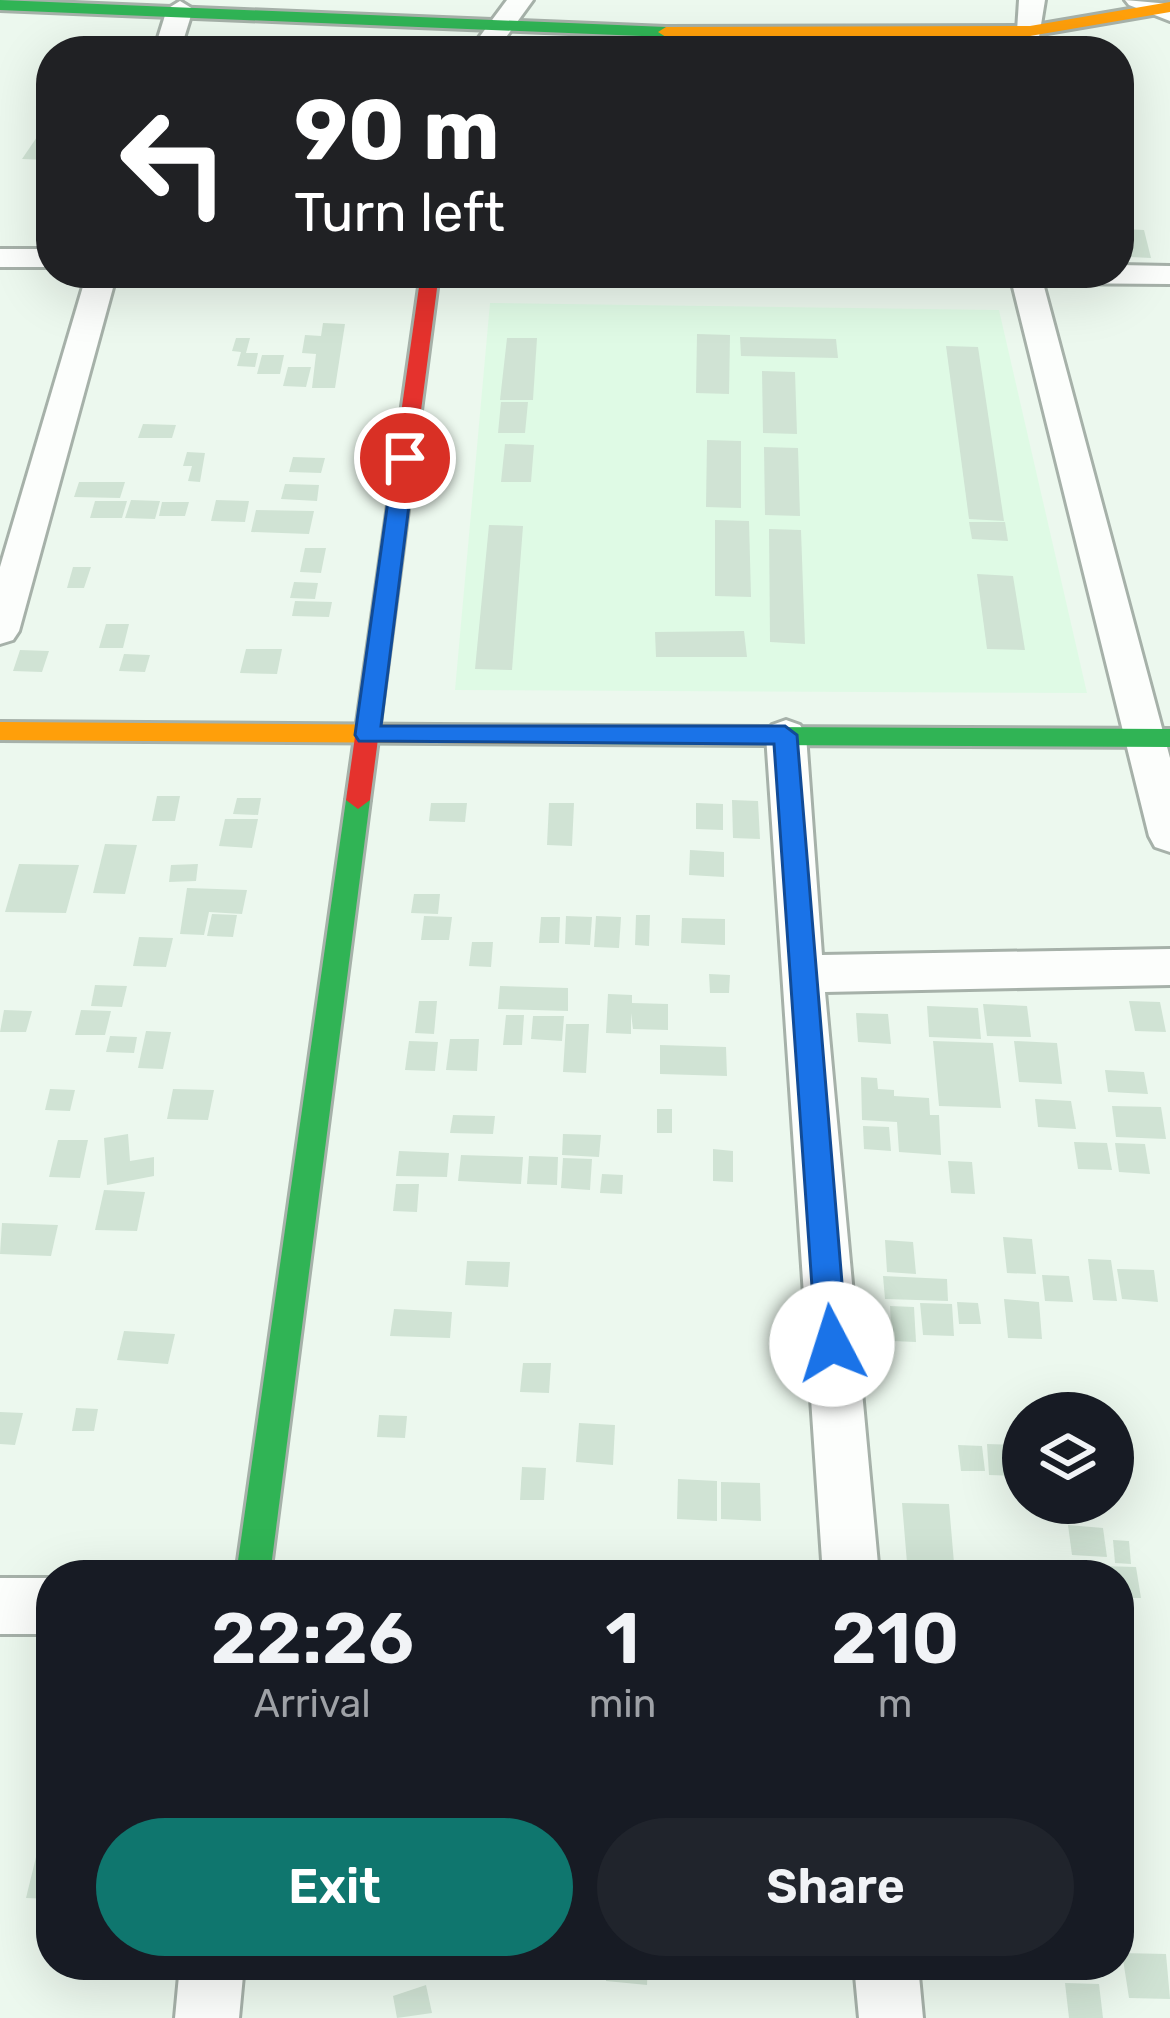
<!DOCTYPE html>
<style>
:root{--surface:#171b24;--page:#20242c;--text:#f1f3f6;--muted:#9ea1a6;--accent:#0f766e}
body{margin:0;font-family:Rubik,sans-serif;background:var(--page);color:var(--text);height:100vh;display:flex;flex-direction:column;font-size:45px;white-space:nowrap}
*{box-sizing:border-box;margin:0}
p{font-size:39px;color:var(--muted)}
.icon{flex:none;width:66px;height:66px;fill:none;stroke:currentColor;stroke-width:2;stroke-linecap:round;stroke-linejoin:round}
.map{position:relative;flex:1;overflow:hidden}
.panel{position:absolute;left:36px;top:1560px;width:1098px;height:420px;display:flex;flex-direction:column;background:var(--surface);border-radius:48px;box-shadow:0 12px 48px #0002}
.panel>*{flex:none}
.banner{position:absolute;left:36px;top:36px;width:1098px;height:252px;border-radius:48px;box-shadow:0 12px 48px #0002;background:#202124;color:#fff;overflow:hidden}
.controls{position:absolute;left:1002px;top:1392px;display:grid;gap:24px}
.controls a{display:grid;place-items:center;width:132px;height:132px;border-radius:50%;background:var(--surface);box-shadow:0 12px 48px #0002;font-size:60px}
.pin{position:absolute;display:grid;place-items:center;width:102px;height:102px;color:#fff;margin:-51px;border:6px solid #fff;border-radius:50%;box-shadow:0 3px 12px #0007}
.me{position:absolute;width:132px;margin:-66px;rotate:355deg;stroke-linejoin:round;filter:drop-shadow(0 0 9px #0008)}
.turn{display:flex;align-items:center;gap:42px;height:252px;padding:0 60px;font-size:54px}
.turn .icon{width:156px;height:156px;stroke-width:2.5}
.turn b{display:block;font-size:84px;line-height:102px}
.eta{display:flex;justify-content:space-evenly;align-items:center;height:204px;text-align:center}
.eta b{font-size:72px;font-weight:600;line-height:84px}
.button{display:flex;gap:24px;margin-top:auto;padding:24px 60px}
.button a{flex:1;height:138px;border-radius:72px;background:var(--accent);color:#fff;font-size:48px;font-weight:600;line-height:138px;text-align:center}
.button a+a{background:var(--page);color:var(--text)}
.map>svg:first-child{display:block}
.built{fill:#dffae5}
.building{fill:#d0e3d4}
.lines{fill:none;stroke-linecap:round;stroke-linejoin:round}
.street-casing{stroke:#a6b1a9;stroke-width:6}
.fast-casing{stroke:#a6b1a9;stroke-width:6}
.slow-casing{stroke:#a6b1a9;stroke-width:6}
.jam-casing{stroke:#a6b1a9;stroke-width:6}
.street{fill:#fcfefc;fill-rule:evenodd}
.fast{fill:#30b455;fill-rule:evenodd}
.slow{fill:#ff9f0a;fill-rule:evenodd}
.jam{fill:#e5322d;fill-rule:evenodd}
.route{fill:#1a73e8;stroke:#114b97;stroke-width:3}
</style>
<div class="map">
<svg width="1170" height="2018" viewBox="0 0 1170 2018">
<rect width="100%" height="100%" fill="#ecf8ee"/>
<polygon class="built" points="490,303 999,310 1087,693 455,690"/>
<g class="building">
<polygon points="39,134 51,134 47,160 22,159"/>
<polygon points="1124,229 1144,230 1151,258 1130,257"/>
<polygon points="323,323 345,324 335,388 312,388 316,354 302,353 305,335 321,336"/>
<polygon points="697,334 730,335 729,394 696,393"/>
<polygon points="740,337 836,339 838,358 741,356"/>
<polygon points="236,338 250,338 246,353 258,353 255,367 237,366 241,352 232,351"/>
<polygon points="507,338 537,338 533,400 500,400"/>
<polygon points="946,346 978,347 1004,521 969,519"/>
<polygon points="262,355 284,355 280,374 257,374"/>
<polygon points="288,367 311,367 306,387 283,386"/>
<polygon points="762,371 795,372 797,434 763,433"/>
<polygon points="501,402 528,402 525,433 498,433"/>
<polygon points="143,424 176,425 172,438 138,438"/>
<polygon points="707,440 741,441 741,508 706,507"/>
<polygon points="505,444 534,445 531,482 501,482"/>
<polygon points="764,447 798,448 800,516 765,515"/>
<polygon points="187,452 205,453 200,482 188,481 192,466 183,466"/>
<polygon points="293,457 325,458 321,473 289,472"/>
<polygon points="79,482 125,482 120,498 74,497"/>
<polygon points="285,484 319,485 317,501 281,499"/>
<polygon points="131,500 160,501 155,519 125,518"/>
<polygon points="216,500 249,501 245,522 211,521"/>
<polygon points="95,501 127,501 122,518 90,518"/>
<polygon points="162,502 189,502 185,516 159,516"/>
<polygon points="256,510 314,511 309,534 251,532"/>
<polygon points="715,520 749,521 751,597 715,596"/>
<polygon points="969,522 1005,522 1008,541 972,539"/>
<polygon points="489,525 523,526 512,670 475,669"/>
<polygon points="769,529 801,530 805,644 770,642"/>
<polygon points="305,548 326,548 321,573 300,572"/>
<polygon points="73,567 91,567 84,588 67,588"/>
<polygon points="977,574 1013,576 1025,650 987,649"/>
<polygon points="294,582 318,583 315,599 290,598"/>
<polygon points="295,601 332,602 329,617 292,616"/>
<polygon points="106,624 129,624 123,648 99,648"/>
<polygon points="744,631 747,657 656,657 655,632"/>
<polygon points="246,649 282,649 277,674 240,673"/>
<polygon points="20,650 49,651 42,672 13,671"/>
<polygon points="124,654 150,655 145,672 119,671"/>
<polygon points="157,796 180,796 175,821 152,821"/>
<polygon points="237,798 261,798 258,815 233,814"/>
<polygon points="732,800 758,801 760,839 733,838"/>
<polygon points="431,803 467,803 465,822 429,821"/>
<polygon points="549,803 574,803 572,846 547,845"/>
<polygon points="696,803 723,804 723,830 696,829"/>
<polygon points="225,819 258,819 252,848 219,846"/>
<polygon points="105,844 137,845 125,894 93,893"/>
<polygon points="690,850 724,852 724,877 689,875"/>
<polygon points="19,864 79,865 66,913 5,912"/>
<polygon points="198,864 196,881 169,882 171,865"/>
<polygon points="187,888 247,890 242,914 209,912 204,935 180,934"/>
<polygon points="414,894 440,894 438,914 411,913"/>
<polygon points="212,914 237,915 233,937 207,936"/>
<polygon points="636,915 650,915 649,946 635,945"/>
<polygon points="424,916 452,917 449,940 421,940"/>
<polygon points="566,916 592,917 590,945 565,944"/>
<polygon points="596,916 621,917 619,948 594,947"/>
<polygon points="541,917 560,917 559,943 539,943"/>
<polygon points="682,918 725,919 725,945 681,943"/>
<polygon points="139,937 173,938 166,967 133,966"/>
<polygon points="472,942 493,942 491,967 469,966"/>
<polygon points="709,974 730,975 729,993 710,993"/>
<polygon points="95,985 127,986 122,1007 91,1006"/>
<polygon points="500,986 568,988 568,1011 498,1009"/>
<polygon points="608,994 632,995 632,1003 668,1004 668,1030 633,1029 631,1013 631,1034 606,1033"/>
<polygon points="419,1001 437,1001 434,1034 415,1033"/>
<polygon points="1129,1001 1160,1002 1166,1032 1135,1031"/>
<polygon points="983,1004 1027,1006 1031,1037 987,1036"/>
<polygon points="927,1006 978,1008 981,1039 929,1037"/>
<polygon points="4,1010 32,1011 26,1032 0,1032"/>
<polygon points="81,1010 111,1011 105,1035 75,1035"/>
<polygon points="856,1013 888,1014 891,1044 858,1042"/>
<polygon points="506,1015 524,1015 522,1045 503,1045"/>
<polygon points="533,1016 564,1016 562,1041 531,1039"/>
<polygon points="566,1024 589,1024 586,1073 563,1072"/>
<polygon points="146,1031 171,1032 163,1069 138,1068"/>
<polygon points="110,1036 137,1037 134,1053 106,1052"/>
<polygon points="450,1039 479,1039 477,1071 446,1070"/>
<polygon points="409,1041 438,1042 435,1071 405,1070"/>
<polygon points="933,1041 993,1043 1001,1108 939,1106"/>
<polygon points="1014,1041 1057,1043 1062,1084 1019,1082"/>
<polygon points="660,1045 726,1047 727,1076 660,1074"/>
<polygon points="1105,1070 1144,1072 1148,1094 1108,1092"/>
<polygon points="861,1077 877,1078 878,1089 894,1090 894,1096 929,1098 930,1115 939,1115 941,1155 899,1152 897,1122 862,1120"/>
<polygon points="50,1089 75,1090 70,1111 45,1110"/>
<polygon points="173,1089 214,1090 208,1120 167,1119"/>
<polygon points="1035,1099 1071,1101 1076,1129 1038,1127"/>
<polygon points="1112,1106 1161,1107 1166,1139 1116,1137"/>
<rect x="657" y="1109" width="15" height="24"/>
<polygon points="453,1115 495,1116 493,1134 450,1133"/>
<polygon points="863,1126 889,1127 891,1151 864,1149"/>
<polygon points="128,1134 130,1161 154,1157 154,1176 107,1185 104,1138"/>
<polygon points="563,1134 601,1135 599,1157 562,1155"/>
<polygon points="58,1140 88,1140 80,1178 49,1177"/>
<polygon points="1074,1142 1107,1143 1112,1170 1078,1169"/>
<polygon points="1115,1143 1145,1144 1150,1174 1119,1172"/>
<polygon points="713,1149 733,1151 733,1182 713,1181"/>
<polygon points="399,1151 449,1153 447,1177 396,1176"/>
<polygon points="461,1155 523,1157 521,1184 458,1181"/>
<polygon points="529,1156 558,1157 557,1185 527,1184"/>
<polygon points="563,1158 592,1159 590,1190 561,1188"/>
<polygon points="948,1161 972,1162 975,1194 951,1193"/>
<polygon points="602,1174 623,1175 622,1194 600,1193"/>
<polygon points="396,1184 419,1184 417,1212 393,1211"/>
<polygon points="104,1190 145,1192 137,1231 95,1230"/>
<polygon points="2,1223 58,1225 51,1256 0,1254"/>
<polygon points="1003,1237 1032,1239 1036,1274 1007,1273"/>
<polygon points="885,1240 913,1242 916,1274 887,1272"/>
<polygon points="1088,1259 1111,1260 1117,1301 1093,1300"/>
<polygon points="467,1261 510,1262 508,1287 465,1285"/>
<polygon points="1117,1269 1154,1270 1158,1302 1122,1299"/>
<polygon points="1042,1275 1069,1276 1073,1302 1045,1301"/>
<polygon points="883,1276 947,1279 948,1301 885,1299"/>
<polygon points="1004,1299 1039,1302 1042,1339 1008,1338"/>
<polygon points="957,1302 978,1303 981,1324 959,1324"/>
<polygon points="920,1303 952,1304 954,1336 923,1335"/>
<polygon points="890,1306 914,1307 916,1342 892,1341"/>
<polygon points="394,1309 452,1312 450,1338 390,1336"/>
<polygon points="124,1331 175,1334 168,1364 117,1360"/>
<polygon points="523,1363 551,1363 549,1393 520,1392"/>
<polygon points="76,1408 98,1409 94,1431 72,1431"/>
<polygon points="0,1412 23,1413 15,1445 0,1444"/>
<polygon points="379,1415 407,1416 405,1438 377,1437"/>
<polygon points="579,1423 615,1425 613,1465 576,1462"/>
<polygon points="987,1444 1018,1445 1022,1476 989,1475"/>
<polygon points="958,1445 982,1446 985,1471 961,1471"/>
<polygon points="522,1467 546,1468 544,1500 520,1500"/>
<polygon points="678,1479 717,1481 717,1521 677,1519"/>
<polygon points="721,1482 760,1483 761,1521 721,1519"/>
<polygon points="902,1503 949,1504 955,1575 908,1575"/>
<polygon points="1068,1525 1103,1528 1107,1557 1072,1555"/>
<polygon points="1113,1540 1129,1541 1131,1564 1115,1563"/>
<polygon points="1101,1566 1136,1567 1141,1598 1119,1598 1119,1575 1102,1575"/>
<polygon points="37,1853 51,1854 51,1899 26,1898"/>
<polygon points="1122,1953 1166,1954 1170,1999 1129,1998"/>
<polygon points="607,1965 648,1965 647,1985 606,1981"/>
<polygon points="1065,1983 1099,1984 1103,2018 1069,2018"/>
<polygon points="426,1985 432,2013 397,2018 393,1996"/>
</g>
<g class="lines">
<defs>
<g id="street">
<polygon points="507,0 533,0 496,51 469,51"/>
<polygon points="1019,0 1045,0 1039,37 1030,39 1017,31"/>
<polygon points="1125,0 1170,4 1170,21 1129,5"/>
<polygon points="180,1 193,9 180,51 154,51 167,9"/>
<rect x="0" y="249" width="51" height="18"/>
<polygon points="1119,265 1170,266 1170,284 1043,283 1170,758 1170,852 1155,847 1149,836 1012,283 935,282 920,273 1119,273"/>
<polygon points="87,273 117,273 19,631 13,640 0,644 0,567"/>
<polygon points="786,720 800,725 806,735 822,955 1170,949 1170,985 825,992 879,1575 823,1575 766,735 772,725"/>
<rect x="0" y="1578" width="51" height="56"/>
<polygon points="180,1965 244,1965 239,2018 175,2018"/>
<polygon points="854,1965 918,1965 923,2018 859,2018"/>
</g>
<g id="fast">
<polygon points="0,0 666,27 674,32 666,37 0,10"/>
<polygon points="591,726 1170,729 1170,747 591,744 579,735"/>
<polygon points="358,791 370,800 270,1575 236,1575 346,800"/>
</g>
<g id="slow">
<polygon points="1170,2 1170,12 1030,36 666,37 658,32 666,27 1030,26"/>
<polygon points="0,722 591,726 603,735 591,744 0,740"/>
</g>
<polygon id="jam" points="421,273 439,273 370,800 358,809 346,800"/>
</defs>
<use href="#street" class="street-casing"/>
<use href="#fast" class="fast-casing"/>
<use href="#slow" class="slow-casing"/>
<use href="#jam" class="jam-casing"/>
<use href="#street" class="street"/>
<use href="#fast" class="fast"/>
<use href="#slow" class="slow"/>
<use href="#jam" class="jam"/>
</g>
<polygon class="route" points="405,451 415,458 381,726 785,726 797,735 847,1344 843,1355 832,1359 821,1355 816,1344 774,744 359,741 355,735 394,458"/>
</svg>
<div class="controls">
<a><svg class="icon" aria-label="layers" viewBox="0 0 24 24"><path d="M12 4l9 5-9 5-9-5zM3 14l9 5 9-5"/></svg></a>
</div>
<div class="pin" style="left:405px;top:458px;background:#d93025"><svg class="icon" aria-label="arrive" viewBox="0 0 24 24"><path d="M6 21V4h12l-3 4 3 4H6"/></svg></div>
<svg class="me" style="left:832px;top:1344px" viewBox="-20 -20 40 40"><circle r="19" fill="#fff"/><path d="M0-13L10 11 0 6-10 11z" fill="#1a73e8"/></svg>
<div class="banner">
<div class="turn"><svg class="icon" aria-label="left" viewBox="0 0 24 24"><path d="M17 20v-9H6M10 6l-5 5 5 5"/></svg><div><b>90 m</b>Turn left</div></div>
</div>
<section class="panel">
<div class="eta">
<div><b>22:26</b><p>Arrival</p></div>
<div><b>1</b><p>min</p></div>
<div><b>210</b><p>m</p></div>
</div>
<div class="button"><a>Exit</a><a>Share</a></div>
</section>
</div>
